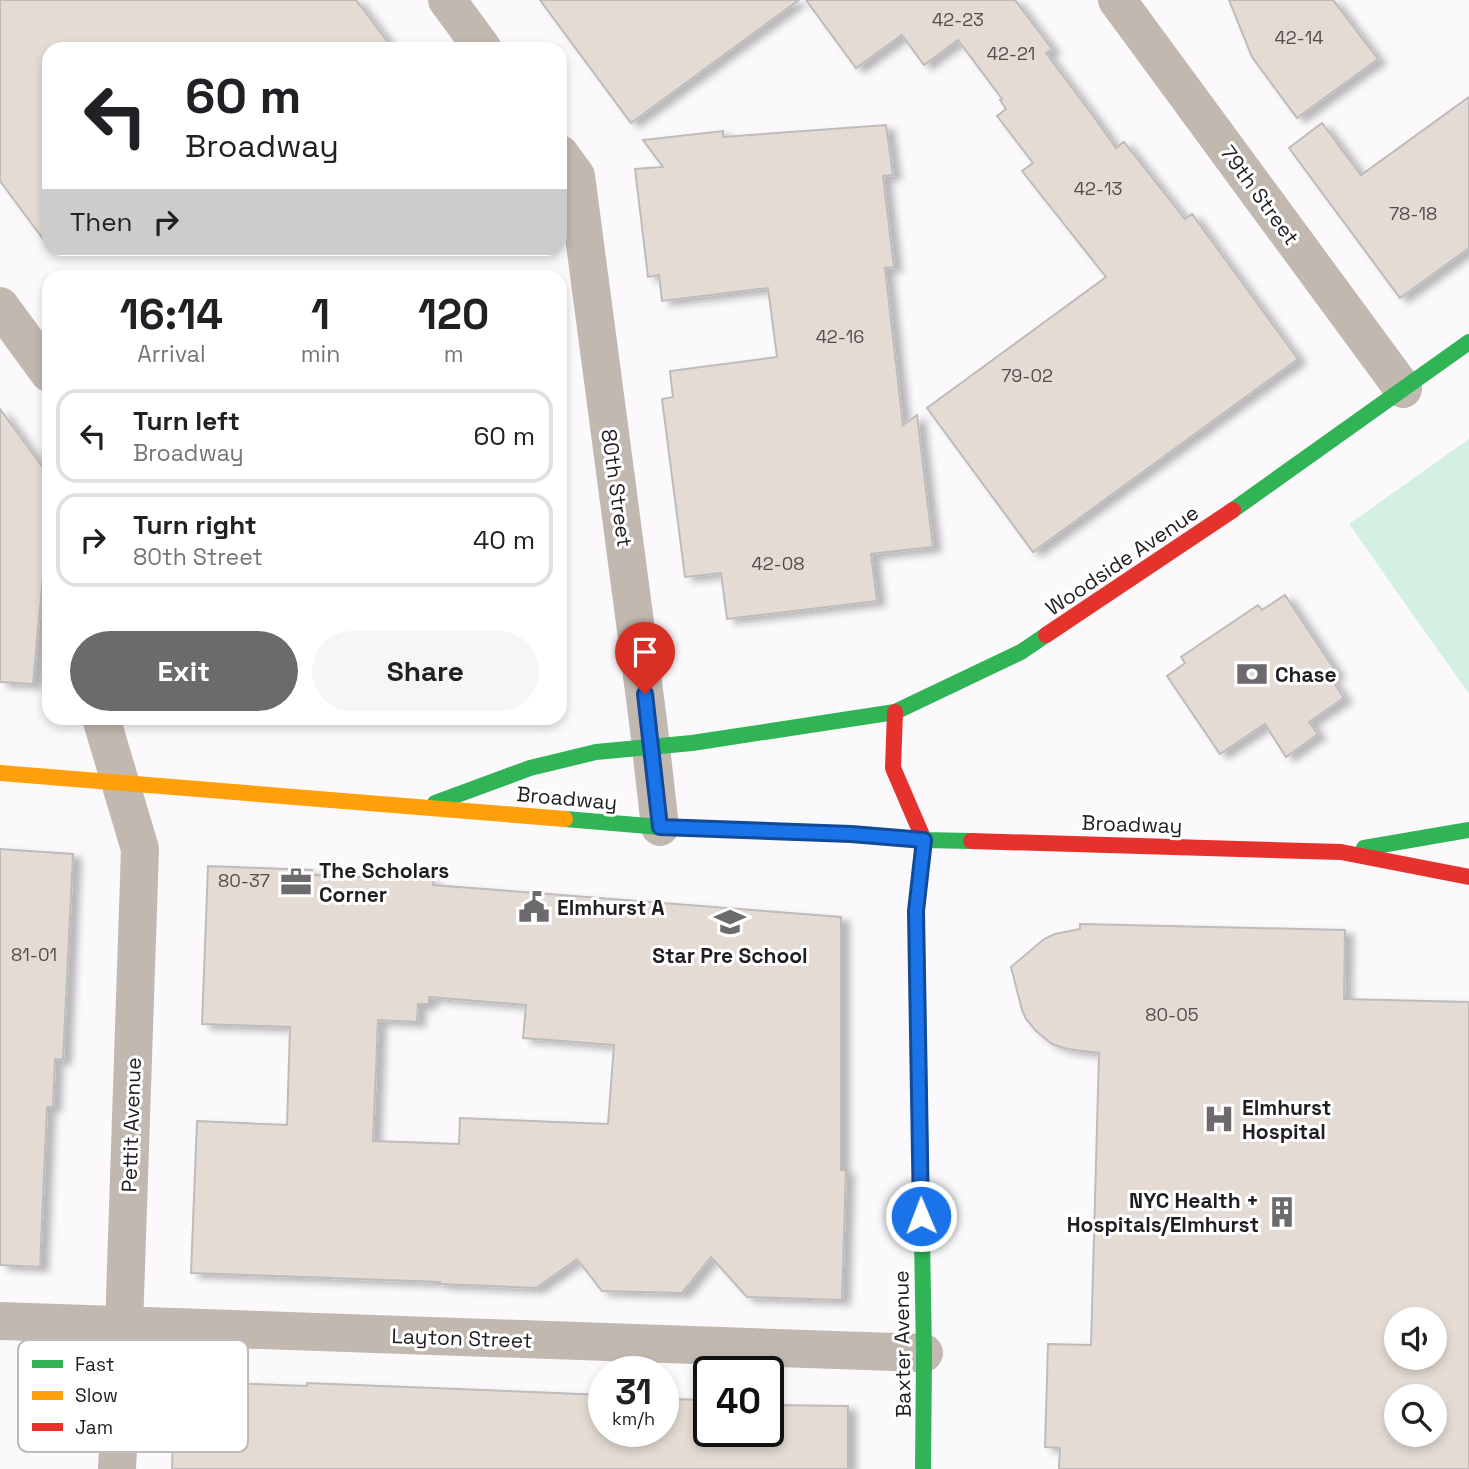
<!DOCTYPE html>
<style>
:root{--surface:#fff;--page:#f6f6f6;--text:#202124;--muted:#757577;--line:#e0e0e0;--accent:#6d6a6e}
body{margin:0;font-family:"Space Grotesk",sans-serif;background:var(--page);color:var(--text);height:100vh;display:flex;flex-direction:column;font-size:26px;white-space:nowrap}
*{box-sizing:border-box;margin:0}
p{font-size:23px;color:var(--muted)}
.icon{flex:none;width:38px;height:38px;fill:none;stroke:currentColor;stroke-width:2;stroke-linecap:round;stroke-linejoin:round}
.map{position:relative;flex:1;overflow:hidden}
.sheet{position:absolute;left:42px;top:270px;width:525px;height:455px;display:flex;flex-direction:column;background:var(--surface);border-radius:21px;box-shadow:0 4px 10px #0003}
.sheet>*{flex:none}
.hud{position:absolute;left:42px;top:42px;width:525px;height:214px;border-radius:21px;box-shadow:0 4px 10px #0003;background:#fff;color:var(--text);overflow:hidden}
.fabs{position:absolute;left:1384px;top:1307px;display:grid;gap:14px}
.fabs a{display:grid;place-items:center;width:63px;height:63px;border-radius:50%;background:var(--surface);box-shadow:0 4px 10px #0003;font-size:35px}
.speed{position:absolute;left:588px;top:1356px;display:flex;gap:14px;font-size:35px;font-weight:700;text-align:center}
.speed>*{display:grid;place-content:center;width:91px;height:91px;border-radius:50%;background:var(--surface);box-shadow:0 4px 10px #0003;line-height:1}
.speed small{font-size:18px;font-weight:400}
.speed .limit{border:4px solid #111;border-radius:10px;background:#fff;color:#111}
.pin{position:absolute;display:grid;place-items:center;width:60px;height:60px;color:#fff;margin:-72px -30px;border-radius:50% 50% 50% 0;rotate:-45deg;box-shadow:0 0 7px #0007}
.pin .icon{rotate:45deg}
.me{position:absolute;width:77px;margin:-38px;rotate:359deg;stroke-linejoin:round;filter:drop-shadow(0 0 5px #0008)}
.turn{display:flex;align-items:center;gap:24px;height:147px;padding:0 28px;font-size:32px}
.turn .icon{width:91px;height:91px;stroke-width:2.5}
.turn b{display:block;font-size:49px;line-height:60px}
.then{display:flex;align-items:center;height:66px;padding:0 28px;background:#0003;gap:14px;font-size:26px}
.eta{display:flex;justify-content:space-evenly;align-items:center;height:119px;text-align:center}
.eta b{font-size:42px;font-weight:600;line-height:49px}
.button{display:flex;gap:14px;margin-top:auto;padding:14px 28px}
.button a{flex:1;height:80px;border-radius:42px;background:var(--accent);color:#fff;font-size:28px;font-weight:600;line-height:80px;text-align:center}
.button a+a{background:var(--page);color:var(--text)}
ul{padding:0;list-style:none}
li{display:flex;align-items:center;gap:21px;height:94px;margin:0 14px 10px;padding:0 14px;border:4px solid var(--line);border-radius:21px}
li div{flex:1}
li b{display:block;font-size:26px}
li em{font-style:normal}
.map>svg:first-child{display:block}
.green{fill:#d4f0e3}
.building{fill:#e4dcd4;stroke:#bebcbb;stroke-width:2;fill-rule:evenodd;filter:url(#shadow)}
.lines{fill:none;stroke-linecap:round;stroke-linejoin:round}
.street{stroke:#c1b8b0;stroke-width:38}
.fast{stroke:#30b455;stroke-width:16}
.slow{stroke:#ff9f0a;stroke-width:16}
.jam{stroke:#e5322d;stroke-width:16}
.route-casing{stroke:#114b97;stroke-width:18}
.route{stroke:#1a73e8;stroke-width:12}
.labels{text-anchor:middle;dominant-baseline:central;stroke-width:6;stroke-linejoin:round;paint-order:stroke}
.number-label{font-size:18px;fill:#524d4e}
.street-label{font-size:21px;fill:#211d22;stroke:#fff}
.poi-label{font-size:21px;font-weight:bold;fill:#211d22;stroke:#fff;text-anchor:start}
.key{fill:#fff;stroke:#bcbbbd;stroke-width:2}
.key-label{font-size:19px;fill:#211d22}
</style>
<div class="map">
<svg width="1469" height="1469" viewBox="0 0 1469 1469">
<defs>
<filter id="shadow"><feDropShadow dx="8" dy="4.5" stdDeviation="3.5" flood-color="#0004"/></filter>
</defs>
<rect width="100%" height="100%" fill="#fbf9fc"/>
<polygon class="green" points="1469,439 1469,694 1349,524"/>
<g class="building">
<polygon points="0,0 356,0 393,49 49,49 49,247 0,181"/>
<polygon points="540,0 799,0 631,123"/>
<polygon points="806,0 1015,0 1052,49 1046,53 1094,117 1116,148 1124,142 1185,219 1192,214 1298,359 1033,552 927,408 1106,277 1022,171 1033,163 997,116 1006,109 1000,100 1002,99 958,40 924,65 902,35 856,68"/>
<polygon points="1229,0 1333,0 1378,59 1297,118 1252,57"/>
<polygon points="1469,97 1469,248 1400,298 1289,148 1322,123 1361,175"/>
<polygon points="886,125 893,175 883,176 894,267 885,268 903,425 917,415 933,547 871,554 877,601 727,619 721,573 685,577 662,399 673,397 670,371 777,357 768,288 662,301 659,275 648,277 635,169 663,167 643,140 723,131 723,137"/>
<polygon points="0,409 49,476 46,545 33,684 0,682"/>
<polygon points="1285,595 1337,673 1330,677 1344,698 1309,722 1318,734 1286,757 1265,724 1220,754 1167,676 1185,663 1181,657 1258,605 1262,610"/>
<polygon points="0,849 73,854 63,1060 55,1059 53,1107 47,1107 40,1267 0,1265"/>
<path d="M208 866 312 870V875L434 880 433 885 841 917V1170H846L842 1300 747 1297 711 1257 682 1293 602 1291 577 1259 536 1288 440 1284V1282L191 1273 197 1121 287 1125 290 1027 202 1024ZM429 997 526 1005 523 1038 614 1045 608 1124 460 1118 459 1144 373 1141 378 1020 417 1022 418 1004H429Z"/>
<path d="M1080 924 1345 930 1344 999 1469 1002V1469H1059L1060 1448 1045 1447 1048 1344 1091 1345 1099 1053 1067 1049 1052 1044 1036 1031 1026 1019 1022 1010 1011 967 1044 939 1055 934 1080 929ZM1396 1320H1435V1358H1396ZM1396 1396H1435V1435H1396Z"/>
<polygon points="175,1381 307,1386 307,1383 604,1395 604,1432 663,1432 663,1399 709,1400 709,1432 768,1432 768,1405 848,1406 848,1469 172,1469"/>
</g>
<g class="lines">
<g class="street">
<polyline points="447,0 483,49"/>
<polyline points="1117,0 1403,389"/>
<polyline points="560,154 576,176 648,721 660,827"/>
<polyline points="0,306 49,373"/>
<polyline points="101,718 140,849 124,1327 117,1469"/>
<polyline points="0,1321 924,1353"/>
</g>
<g class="fast">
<polyline points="1233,510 1469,342"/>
<polyline points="435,803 530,768 596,752 692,743 895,712 1021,652 1046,635"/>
<polyline points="565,819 660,827 851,834 924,840 971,841"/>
<polyline points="1364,848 1469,830"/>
<polyline points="917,950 924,1353 923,1469"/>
</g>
<polyline class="slow" points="0,773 565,819"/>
<g class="jam">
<polyline points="1046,635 1233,510"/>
<polyline points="895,712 893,768 924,840 916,911 917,950"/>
<polyline points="971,841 1341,852 1469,877"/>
</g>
</g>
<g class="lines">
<defs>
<polyline id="route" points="645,694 660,827 851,834 924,840 916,911 921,1216"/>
</defs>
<use href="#route" class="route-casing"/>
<use href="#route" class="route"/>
</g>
<defs>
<symbol id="bank-bare" viewBox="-9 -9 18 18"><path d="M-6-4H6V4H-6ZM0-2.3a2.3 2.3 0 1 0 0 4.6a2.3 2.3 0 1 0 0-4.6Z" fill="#6d6a6e" stroke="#fff" stroke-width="2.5" paint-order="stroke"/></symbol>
<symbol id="office-bare" viewBox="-9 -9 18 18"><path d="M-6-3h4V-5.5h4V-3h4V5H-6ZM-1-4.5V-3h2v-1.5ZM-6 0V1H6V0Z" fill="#6d6a6e" stroke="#fff" stroke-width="2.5" paint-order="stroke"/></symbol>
<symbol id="civic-bare" viewBox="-9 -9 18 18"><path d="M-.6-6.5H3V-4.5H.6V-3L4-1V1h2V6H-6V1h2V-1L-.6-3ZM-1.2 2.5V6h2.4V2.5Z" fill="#6d6a6e" stroke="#fff" stroke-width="2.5" paint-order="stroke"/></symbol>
<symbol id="school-bare" viewBox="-9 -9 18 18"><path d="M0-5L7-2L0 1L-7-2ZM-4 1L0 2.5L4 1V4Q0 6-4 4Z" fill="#6d6a6e" stroke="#fff" stroke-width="2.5" paint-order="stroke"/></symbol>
<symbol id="hospital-bare" viewBox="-9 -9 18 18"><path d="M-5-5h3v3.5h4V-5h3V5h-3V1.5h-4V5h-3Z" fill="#6d6a6e" stroke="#fff" stroke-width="2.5" paint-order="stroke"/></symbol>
<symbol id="building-bare" viewBox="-9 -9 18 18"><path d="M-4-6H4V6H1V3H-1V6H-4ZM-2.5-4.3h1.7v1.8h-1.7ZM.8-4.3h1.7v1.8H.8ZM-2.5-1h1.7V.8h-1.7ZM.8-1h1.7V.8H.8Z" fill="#6d6a6e" stroke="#fff" stroke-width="2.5" paint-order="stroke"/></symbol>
</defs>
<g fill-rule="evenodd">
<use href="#bank-bare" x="1230" y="652" width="44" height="44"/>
<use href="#office-bare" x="274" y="860" width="44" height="44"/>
<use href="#civic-bare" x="512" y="885" width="44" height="44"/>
<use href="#school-bare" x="708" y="900" width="44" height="44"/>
<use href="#hospital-bare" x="1197" y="1097" width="44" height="44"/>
<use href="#building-bare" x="1260" y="1190" width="44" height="44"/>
</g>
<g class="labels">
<g class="number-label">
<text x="958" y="19">42-23</text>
<text x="1299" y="37">42-14</text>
<text x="1011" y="53">42-21</text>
<text x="1098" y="188">42-13</text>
<text x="1413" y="213">78-18</text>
<text x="840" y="336">42-16</text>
<text x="1027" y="375">79-02</text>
<text x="778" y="563">42-08</text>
<text x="244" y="880">80-37</text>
<text x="34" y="954">81-01</text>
<text x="1172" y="1014">80-05</text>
</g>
<g class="street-label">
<text transform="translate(1260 195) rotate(54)">79th Street</text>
<text transform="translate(617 488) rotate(82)">80th Street</text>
<text transform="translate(1122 560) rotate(-34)">Woodside Avenue</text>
<text transform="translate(567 798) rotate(5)">Broadway</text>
<text transform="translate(1132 824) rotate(2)">Broadway</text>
<text transform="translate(131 1125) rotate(-88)">Pettit Avenue</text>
<text transform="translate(462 1338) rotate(2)">Layton Street</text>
<text transform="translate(902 1344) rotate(-91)">Baxter Avenue</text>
</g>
<g class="poi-label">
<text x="1275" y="674">Chase</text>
<text x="319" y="870">The Scholars<tspan x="319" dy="24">Corner</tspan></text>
<text x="557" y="907">Elmhurst A</text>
<text x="730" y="955" text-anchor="middle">Star Pre School</text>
<text x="1242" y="1107">Elmhurst<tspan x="1242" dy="24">Hospital</tspan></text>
<text x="1259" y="1200" text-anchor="end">NYC Health +<tspan x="1259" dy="24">Hospitals/Elmhurst</tspan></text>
</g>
</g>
<rect x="18" y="1340" width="230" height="112" rx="10" class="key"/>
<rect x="32" y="1360" width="31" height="8" fill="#30b455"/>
<rect x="32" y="1391" width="31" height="9" fill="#ff9f0a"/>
<rect x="32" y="1423" width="31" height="8" fill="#e5322d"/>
<g class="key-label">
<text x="75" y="1371">Fast</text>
<text x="75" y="1402">Slow</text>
<text x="75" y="1434">Jam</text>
</g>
</svg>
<div class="fabs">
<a><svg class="icon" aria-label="sound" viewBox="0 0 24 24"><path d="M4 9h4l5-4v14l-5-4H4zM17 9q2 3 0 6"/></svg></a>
<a><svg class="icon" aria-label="search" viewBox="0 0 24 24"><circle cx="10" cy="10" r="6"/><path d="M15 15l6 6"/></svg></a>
</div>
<div class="speed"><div>31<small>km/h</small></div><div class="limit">40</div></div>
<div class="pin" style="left:645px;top:694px;background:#d93025"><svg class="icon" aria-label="arrive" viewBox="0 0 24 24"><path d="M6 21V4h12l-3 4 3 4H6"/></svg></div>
<svg class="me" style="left:921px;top:1216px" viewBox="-20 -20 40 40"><circle r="17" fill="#1a73e8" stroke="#fff" stroke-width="3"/><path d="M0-11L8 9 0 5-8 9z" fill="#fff"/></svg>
<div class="hud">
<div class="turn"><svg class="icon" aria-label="left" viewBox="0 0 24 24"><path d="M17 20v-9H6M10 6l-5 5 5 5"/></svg><div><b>60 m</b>Broadway</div></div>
<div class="then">Then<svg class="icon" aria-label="right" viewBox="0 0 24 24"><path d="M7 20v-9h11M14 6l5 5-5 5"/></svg></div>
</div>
<section class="sheet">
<div class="eta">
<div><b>16:14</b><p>Arrival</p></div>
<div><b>1</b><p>min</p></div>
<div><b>120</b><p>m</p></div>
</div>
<ul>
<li><svg class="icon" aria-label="left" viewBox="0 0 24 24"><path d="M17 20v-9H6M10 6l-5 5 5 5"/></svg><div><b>Turn left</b><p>Broadway</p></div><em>60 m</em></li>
<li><svg class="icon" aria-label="right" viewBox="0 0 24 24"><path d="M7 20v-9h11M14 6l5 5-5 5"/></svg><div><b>Turn right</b><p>80th Street</p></div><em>40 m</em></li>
</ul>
<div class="button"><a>Exit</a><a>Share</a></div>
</section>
</div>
